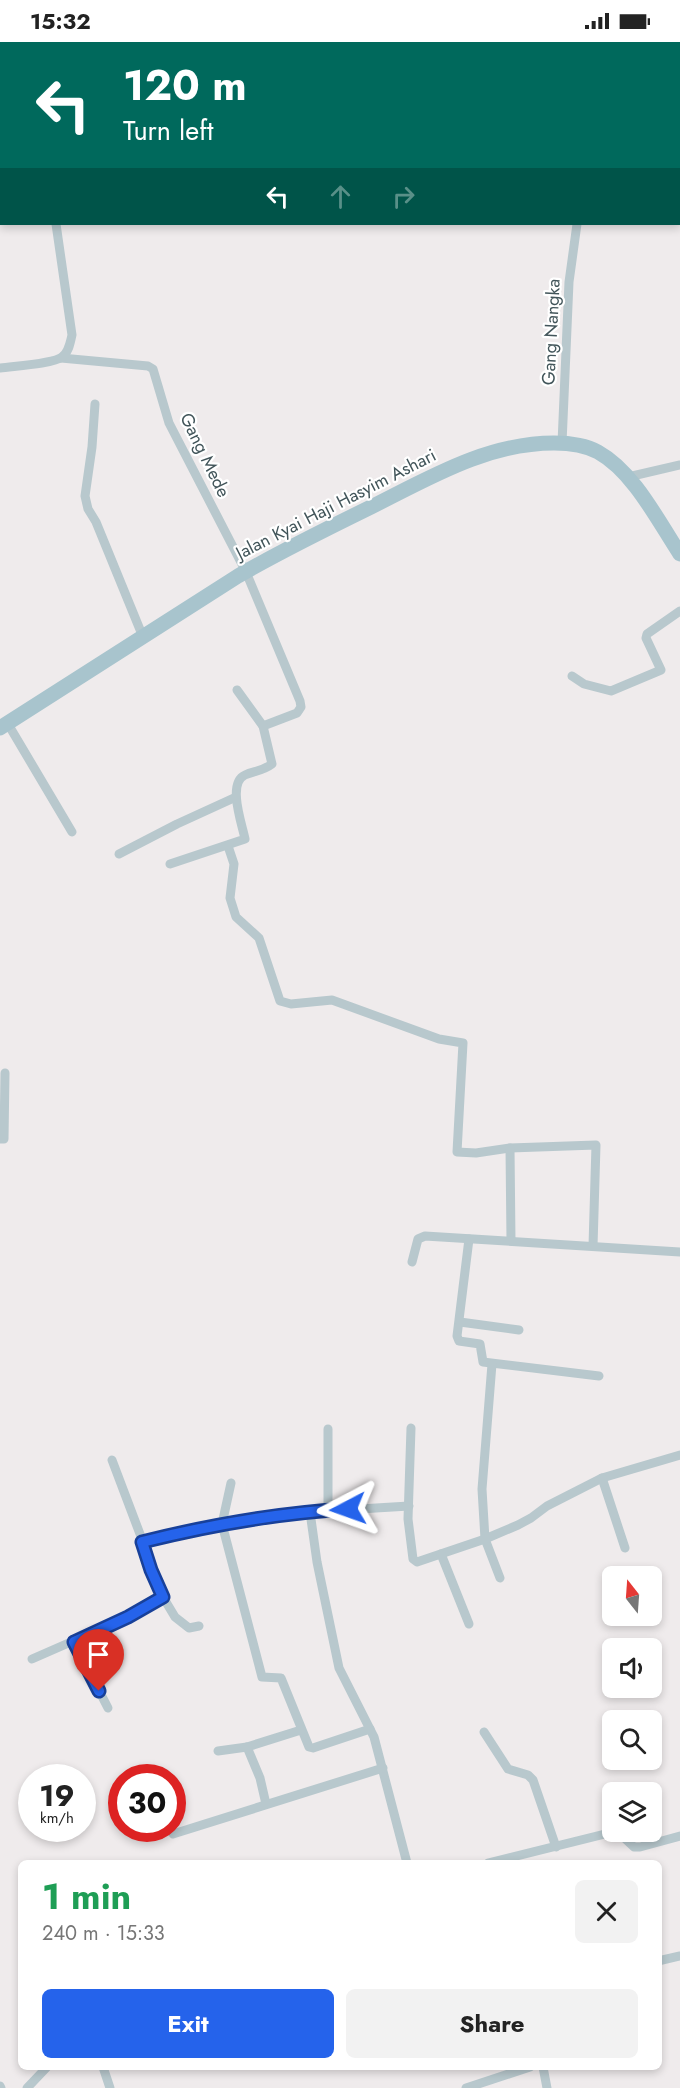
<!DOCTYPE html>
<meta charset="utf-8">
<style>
:root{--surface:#fff;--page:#f2f2f2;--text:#222;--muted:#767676;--accent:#2563eb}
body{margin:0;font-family:Jost,sans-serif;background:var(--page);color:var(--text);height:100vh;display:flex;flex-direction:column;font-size:22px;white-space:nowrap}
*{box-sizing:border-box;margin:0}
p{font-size:20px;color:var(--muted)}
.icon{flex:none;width:33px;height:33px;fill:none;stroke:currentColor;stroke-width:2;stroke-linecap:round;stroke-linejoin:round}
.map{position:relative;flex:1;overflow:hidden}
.panel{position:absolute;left:18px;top:1818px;width:644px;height:210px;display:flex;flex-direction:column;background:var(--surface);border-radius:9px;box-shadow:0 3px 9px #0003}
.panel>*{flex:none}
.guide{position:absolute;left:0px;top:0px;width:681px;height:183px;box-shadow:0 3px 9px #0003;background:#00695c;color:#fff;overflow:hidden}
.needle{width:39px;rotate:343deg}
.fabs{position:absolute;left:602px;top:1524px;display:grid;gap:12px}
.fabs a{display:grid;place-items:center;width:60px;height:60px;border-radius:9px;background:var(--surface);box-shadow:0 3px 9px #0003;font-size:30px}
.speed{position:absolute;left:18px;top:1722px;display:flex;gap:12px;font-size:30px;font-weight:700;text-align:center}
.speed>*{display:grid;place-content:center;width:78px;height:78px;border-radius:50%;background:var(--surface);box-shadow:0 3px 9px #0003;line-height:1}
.speed small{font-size:15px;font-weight:400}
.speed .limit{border:9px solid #d22;background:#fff;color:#111}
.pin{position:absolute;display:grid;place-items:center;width:51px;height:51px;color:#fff;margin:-62px -26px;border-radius:50% 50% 50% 0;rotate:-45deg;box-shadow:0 0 6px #0007}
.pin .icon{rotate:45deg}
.me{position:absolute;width:66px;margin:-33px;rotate:266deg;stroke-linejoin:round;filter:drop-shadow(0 0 4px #0008)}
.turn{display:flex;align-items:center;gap:21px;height:126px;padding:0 24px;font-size:27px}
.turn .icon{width:78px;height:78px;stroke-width:2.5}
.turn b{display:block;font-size:42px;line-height:51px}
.lanes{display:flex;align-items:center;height:57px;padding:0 24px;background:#0003;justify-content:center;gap:30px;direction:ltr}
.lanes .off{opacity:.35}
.round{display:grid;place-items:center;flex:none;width:63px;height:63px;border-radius:9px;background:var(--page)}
.summary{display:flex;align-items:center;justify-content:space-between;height:102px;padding:0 24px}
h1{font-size:36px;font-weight:700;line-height:45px;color:#1e9e55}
.button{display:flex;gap:12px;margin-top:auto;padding:12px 24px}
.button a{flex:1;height:69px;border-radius:9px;background:var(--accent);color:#fff;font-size:24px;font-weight:700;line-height:69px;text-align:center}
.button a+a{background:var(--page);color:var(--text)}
.status{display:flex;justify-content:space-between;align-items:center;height:42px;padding:0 30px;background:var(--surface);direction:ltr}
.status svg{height:16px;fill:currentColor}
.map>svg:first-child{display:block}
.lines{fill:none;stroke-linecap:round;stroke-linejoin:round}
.street{stroke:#b8c8cd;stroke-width:9}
.primary{stroke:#a8c4cd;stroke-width:15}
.route-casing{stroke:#184099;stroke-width:15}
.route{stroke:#2563eb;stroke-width:10}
.labels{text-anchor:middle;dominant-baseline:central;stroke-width:4.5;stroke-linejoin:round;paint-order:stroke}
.street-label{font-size:18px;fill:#42555a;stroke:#fff}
</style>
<div class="status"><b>15:32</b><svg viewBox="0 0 49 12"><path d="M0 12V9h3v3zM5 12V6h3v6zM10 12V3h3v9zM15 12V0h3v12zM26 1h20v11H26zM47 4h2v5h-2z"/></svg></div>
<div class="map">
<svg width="680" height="2046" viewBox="0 0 680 2046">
<rect width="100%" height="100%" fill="#efebec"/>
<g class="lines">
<g class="street">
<polyline points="32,0 32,2"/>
<polyline points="550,0 555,2"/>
<polyline points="116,2 126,0"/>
<polyline points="617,2 617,0"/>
<polyline points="0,18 2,18"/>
<polyline points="61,316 148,324 153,327 169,381 246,530 300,659 301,665 297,671 263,684"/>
<path d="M0 326C13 324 53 322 62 315 69 310 70 301 72 293L56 182"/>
<polyline points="95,362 92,405 85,454 88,467 96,480 143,595"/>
<polyline points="562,401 569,240 577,182"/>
<polyline points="628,435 680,423"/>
<polyline points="572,634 584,642 611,649 661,628 646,596 647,592 680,569"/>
<polyline points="8,682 72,790"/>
<polyline points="228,804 234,822 230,856 236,875 259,896 280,959 291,962 332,958 439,997 463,1001 457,1110 476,1111 510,1106 596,1103 593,1204"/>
<polyline points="119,812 177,782 236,755"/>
<path d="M170 822 245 797C242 782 227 741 245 733 254 729 263 729 272 722L263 684 237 648"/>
<polyline points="0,1097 4,1097 5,1031"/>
<polyline points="510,1106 511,1199"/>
<polyline points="469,1197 457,1294 459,1299 480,1302 483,1320 599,1334"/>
<polyline points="412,1220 418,1197 425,1194 680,1210"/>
<polyline points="460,1280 519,1288"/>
<polyline points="492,1322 482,1447 485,1497 500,1536"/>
<polyline points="411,1386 408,1477 413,1517 417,1520 485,1497 518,1483 531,1476 547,1464 602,1436 680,1413"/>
<polyline points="328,1387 328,1469"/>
<polyline points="112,1418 143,1500 151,1528 163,1555 175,1575 189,1586 199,1584"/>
<polyline points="602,1436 625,1506"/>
<polyline points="231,1441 222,1482 262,1635 281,1636 309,1705 313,1706 370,1687"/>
<polyline points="310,1470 317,1520 339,1626 374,1695 407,1821"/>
<polyline points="143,1500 222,1482 310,1470 409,1464"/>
<polyline points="441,1512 469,1582"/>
<polyline points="74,1600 108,1666"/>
<polyline points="32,1617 128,1575 163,1555"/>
<polyline points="484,1690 508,1727 528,1733 533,1738 556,1805"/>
<polyline points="247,1705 260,1736 266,1762"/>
<polyline points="218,1709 247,1705 301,1688"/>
<polyline points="173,1792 383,1726"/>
<polyline points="488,1821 613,1790 619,1791 634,1805 640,1805 680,1794"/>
<polyline points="658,1919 680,1914"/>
<polyline points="103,2025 110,2046"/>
<polyline points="543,2025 547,2046"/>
<polyline points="0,2044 1,2046"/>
<polyline points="27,2046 47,2025"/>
<polyline points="466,2046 530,2025"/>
</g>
<path class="primary" d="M0 686 238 534C281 509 326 487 371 465 429 436 487 401 554 401 569 401 585 403 598 410 634 430 658 479 680 512"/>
</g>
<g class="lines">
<defs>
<path id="route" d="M99 1649 74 1600 128 1575 163 1555 151 1528 142 1500C210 1483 278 1471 348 1467"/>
</defs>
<use href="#route" class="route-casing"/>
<use href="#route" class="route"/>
</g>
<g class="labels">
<g class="street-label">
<text transform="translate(551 290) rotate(-87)">Gang Nangka</text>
<text transform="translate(205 413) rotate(64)">Gang Mede</text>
<text transform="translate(336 462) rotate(-27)">Jalan Kyai Haji Hasyim Ashari</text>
</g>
</g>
</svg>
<div class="fabs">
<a><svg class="needle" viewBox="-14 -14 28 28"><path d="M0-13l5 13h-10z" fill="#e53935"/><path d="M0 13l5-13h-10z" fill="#767676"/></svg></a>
<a><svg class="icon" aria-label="sound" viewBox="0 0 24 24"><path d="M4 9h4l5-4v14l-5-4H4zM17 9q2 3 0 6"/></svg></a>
<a><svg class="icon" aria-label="search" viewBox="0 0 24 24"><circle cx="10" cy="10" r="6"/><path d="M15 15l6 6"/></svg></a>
<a><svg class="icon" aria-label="layers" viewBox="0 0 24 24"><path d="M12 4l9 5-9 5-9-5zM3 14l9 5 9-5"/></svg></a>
</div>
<div class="speed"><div>19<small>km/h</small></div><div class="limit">30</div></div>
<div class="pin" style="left:99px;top:1649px;background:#d93025"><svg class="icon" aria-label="arrive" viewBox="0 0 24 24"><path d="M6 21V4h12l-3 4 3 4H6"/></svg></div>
<svg class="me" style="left:348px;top:1467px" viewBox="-20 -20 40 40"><path d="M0-17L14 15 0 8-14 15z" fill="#2563eb" stroke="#fff" stroke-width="4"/></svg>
<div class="guide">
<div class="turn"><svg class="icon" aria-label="left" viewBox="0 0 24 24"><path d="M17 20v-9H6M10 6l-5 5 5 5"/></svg><div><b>120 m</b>Turn left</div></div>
<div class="lanes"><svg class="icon" aria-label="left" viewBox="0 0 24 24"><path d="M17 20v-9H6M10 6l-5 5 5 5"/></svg><svg class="icon off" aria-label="ahead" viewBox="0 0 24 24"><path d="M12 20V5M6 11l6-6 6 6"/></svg><svg class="icon off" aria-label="right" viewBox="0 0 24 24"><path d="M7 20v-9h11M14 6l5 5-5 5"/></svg></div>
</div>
<section class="panel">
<div class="summary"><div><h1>1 min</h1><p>240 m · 15:33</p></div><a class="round"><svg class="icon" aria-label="close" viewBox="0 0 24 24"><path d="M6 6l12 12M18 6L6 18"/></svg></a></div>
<div class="button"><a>Exit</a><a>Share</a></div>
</section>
</div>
